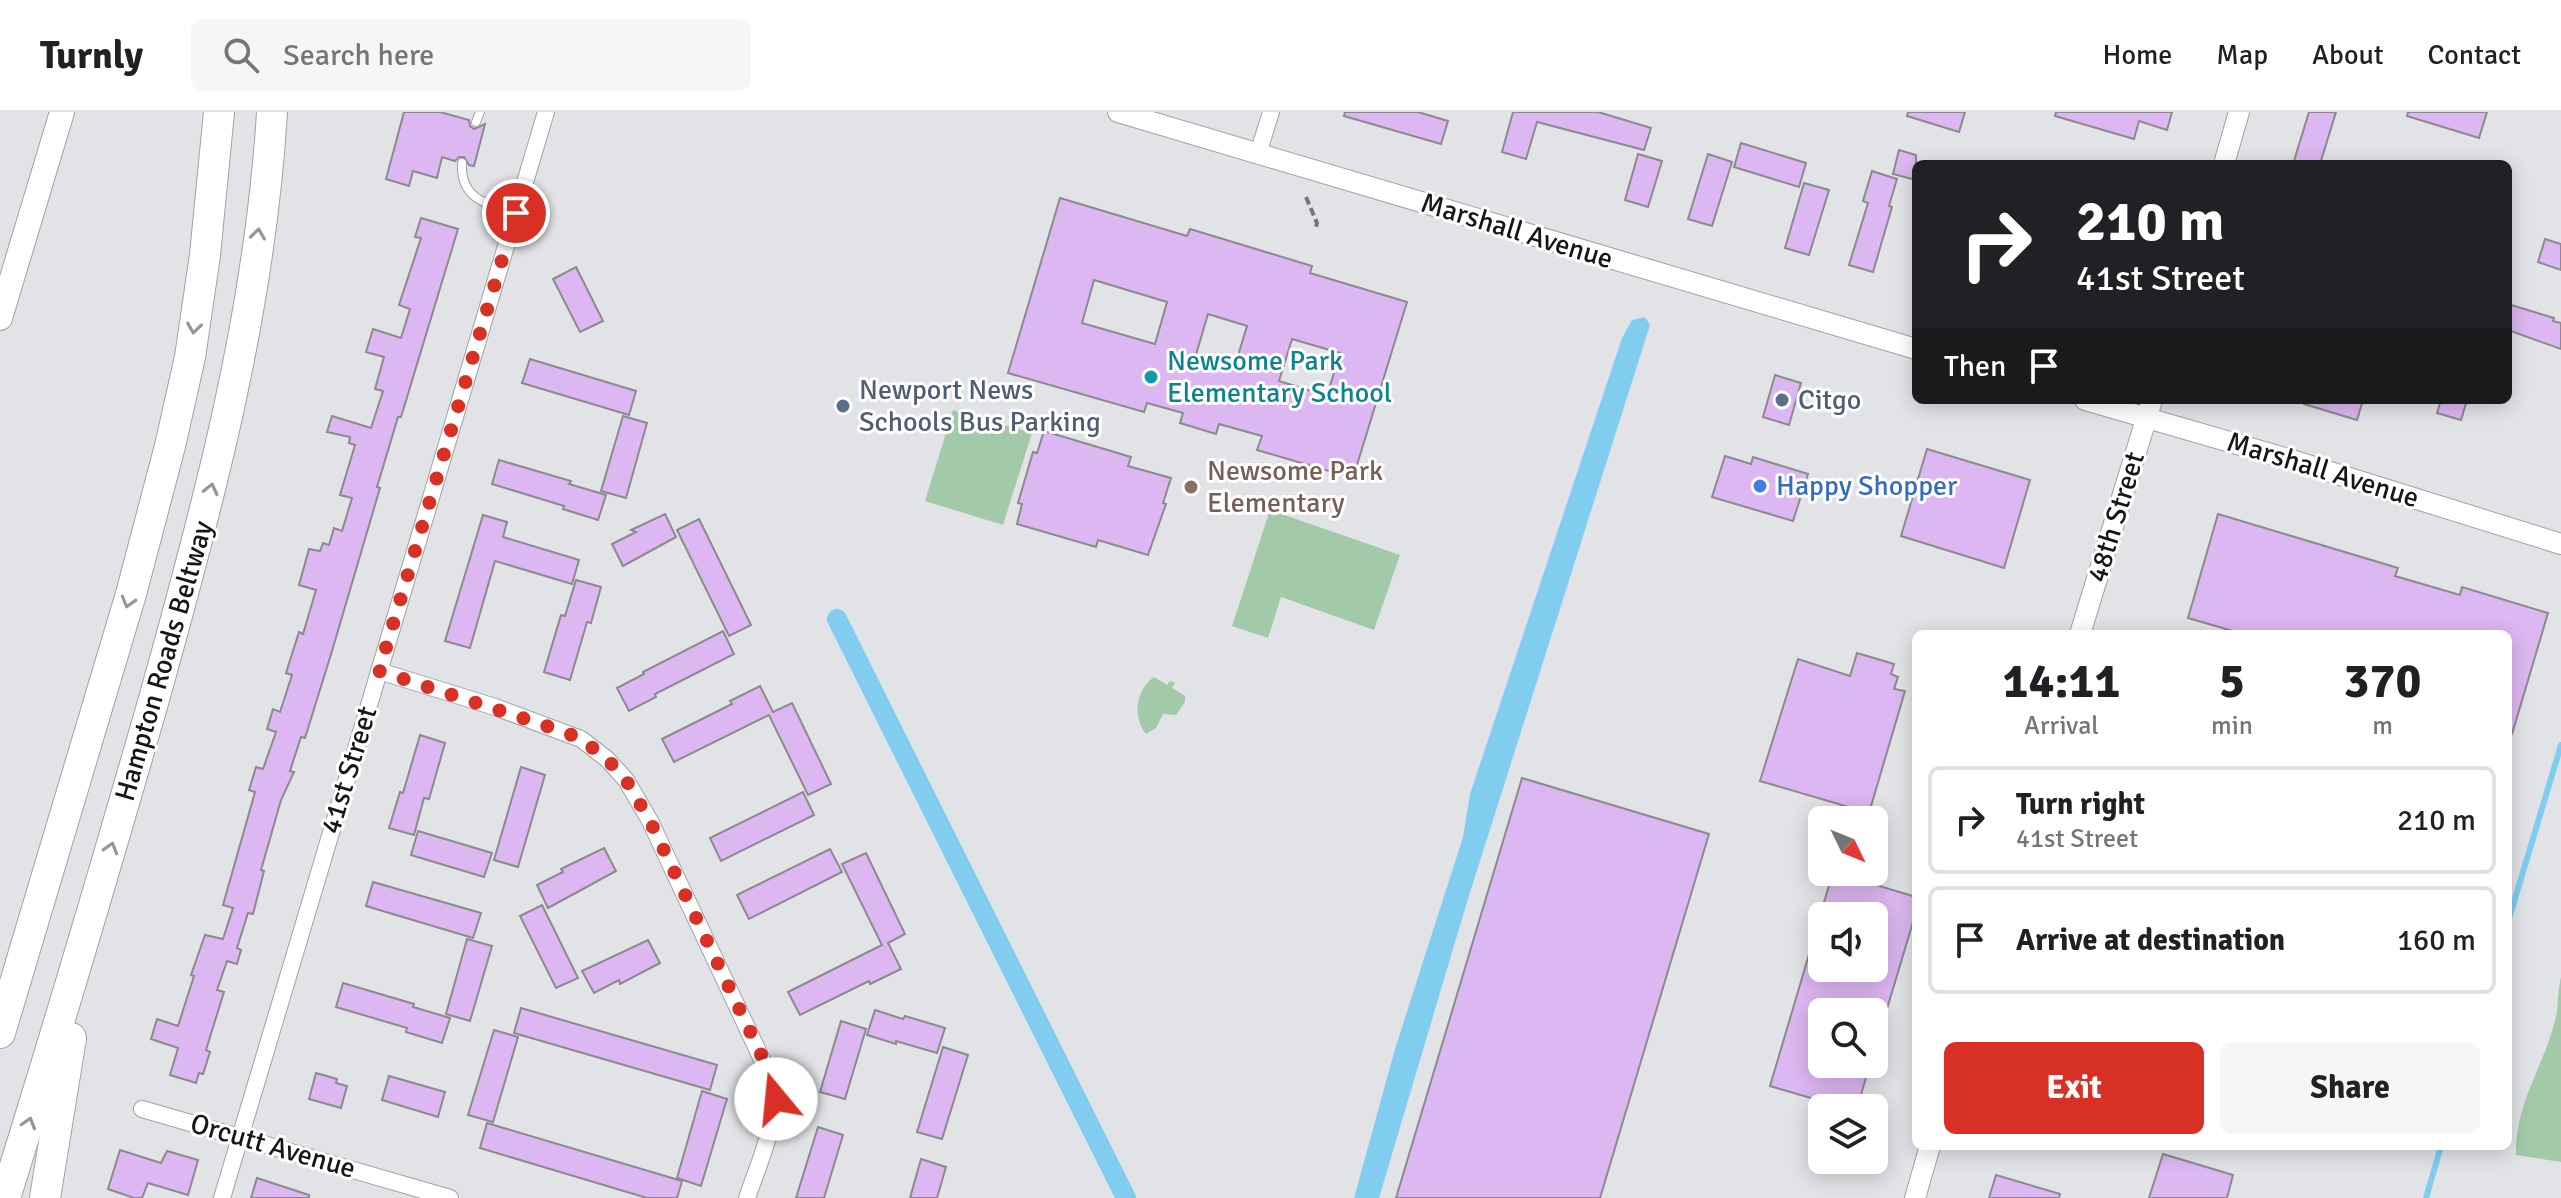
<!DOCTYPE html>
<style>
:root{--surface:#fff;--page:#f6f6f6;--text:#202124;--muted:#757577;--line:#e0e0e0;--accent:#d93025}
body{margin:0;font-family:Signika,sans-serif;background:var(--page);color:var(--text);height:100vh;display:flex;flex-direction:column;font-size:30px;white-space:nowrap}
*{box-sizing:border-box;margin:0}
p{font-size:26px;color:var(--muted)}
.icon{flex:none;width:44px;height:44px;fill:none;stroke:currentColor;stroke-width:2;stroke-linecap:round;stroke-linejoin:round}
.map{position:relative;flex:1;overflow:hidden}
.sheet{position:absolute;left:1912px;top:518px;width:600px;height:520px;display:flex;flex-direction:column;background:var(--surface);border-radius:12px;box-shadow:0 4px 20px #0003}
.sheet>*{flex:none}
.hud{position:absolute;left:1912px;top:48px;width:600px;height:244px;border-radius:12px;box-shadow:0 4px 20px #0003;background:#202124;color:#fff;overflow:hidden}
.needle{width:52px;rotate:133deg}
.tools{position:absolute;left:1808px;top:694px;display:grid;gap:16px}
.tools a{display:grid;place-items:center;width:80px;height:80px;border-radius:12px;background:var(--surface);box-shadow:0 4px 20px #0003;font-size:40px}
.pin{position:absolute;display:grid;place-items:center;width:68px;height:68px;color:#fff;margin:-34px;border:4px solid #fff;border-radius:50%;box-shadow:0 2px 8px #0007}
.me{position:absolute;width:88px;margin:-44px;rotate:343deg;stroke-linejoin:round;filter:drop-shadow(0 0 6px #0008)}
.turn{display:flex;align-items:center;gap:28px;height:168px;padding:0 32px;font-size:36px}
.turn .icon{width:104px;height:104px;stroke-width:2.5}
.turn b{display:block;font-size:56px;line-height:68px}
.then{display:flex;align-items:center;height:76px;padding:0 32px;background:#0003;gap:16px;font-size:30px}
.eta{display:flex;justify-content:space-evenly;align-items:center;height:136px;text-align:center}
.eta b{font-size:48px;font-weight:700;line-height:56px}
.button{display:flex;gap:16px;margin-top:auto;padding:16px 32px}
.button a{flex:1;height:92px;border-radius:12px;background:var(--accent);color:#fff;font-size:32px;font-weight:700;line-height:92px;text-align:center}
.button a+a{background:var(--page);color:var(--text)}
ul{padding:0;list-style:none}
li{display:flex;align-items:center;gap:24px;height:108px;margin:0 16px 12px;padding:0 16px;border:4px solid var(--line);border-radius:12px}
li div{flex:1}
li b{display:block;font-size:30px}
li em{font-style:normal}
header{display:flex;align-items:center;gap:48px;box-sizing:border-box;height:112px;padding:0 40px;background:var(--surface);border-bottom:2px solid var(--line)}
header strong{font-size:38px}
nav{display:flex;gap:44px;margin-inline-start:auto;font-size:28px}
.search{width:560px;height:72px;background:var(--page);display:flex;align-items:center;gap:20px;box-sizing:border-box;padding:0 28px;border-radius:12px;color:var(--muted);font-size:30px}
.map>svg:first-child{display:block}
.green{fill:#a2caa9}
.water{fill:#80cdef}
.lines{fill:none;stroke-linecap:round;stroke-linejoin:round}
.stream{stroke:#80cdef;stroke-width:6}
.canal{stroke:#80cdef;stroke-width:20}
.building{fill:#ddb7f1;stroke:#8c8a8e;stroke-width:2;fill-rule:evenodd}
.service-casing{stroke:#a1a2a6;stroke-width:10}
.minor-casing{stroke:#a1a2a6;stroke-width:18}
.tertiary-casing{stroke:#a1a2a6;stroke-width:22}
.secondary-casing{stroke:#a1a2a6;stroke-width:26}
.motorway-casing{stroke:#a1a2a6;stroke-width:32}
.path{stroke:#77777a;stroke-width:4;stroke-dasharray:8 4;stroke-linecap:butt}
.service{stroke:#fff;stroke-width:8}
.minor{stroke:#fff;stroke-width:16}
.tertiary{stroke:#fff;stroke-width:20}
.secondary{stroke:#fff;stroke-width:24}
.motorway{stroke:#fff;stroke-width:30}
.oneway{stroke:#969697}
.route{stroke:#d93025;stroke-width:14;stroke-dasharray:0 25.2}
.culture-dot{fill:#0f9aa8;stroke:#fff;stroke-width:3}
.service-dot{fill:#5c6f8a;stroke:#fff;stroke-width:3}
.shop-dot{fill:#3f7fe0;stroke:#fff;stroke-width:3}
.education-dot{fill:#8d6e63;stroke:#fff;stroke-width:3}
.labels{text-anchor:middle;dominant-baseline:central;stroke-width:6;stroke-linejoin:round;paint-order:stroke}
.street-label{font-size:28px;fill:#161618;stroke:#fff}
.culture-label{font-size:28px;fill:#0d838f;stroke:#fff;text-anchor:start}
.service-label{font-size:28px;fill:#4e5e75;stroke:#fff;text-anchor:start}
.education-label{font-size:28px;fill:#785e54;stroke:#fff;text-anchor:start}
.shop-label{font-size:28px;fill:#366cbe;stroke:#fff;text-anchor:start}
</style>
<header>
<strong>Turnly</strong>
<div class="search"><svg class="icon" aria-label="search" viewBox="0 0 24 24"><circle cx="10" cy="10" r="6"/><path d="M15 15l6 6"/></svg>Search here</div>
<nav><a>Home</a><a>Map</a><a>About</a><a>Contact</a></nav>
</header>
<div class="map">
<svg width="2561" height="1086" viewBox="0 0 2561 1086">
<rect width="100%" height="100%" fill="#e2e3e7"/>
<g class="green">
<polygon points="953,298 1032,321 1003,413 925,389"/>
<polygon points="1270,398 1400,443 1374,518 1281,485 1268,526 1232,514"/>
<path d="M1154 565 1167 573 1170 569 1175 571 1172 576 1185 584V590L1176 603 1163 602 1156 616 1146 622C1132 604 1136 578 1154 565Z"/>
<path d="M2561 865V1050L2516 1043C2515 992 2543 956 2555 909 2559 895 2557 879 2561 865Z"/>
</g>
<polygon class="water" points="1645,205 1650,213 1467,790 1379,1086 1354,1086 1395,937 1463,725 1470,682 1622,226 1632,208"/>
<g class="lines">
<g class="stream">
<polyline points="2508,810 2561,633"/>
<polyline points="2426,1086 2441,1034"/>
</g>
<polyline class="canal" points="837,507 1126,1086"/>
</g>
<g class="building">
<polygon points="404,0 440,0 469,8 470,14 474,17 485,12 474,54 469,53 464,45 459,45 455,49 442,45 437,66 413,59 409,74 386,67"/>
<polygon points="1345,0 1418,0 1448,9 1441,32 1344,4"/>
<polygon points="1513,0 1598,0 1651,16 1644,38 1537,10 1526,47 1502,40"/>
<polygon points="1908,0 1965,0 1959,20 1907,4"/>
<polygon points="2056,0 2172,0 2167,18 2139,9 2134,27 2055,4"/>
<polygon points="2309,0 2336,0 2320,52 2293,52"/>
<polygon points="2408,0 2487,0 2479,26 2407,4"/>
<polygon points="1741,31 1806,51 1799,75 1734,55"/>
<polygon points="1899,38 1916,43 1916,68 1893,62"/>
<polygon points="1638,42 1662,49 1648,95 1625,88"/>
<polygon points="1708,42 1732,50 1712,114 1688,107"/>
<polygon points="1872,59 1897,67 1889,94 1892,95 1873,160 1849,153 1868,91 1863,89"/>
<polygon points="1804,71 1829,78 1809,143 1785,136"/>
<path d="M1060 86 1187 124 1190 117 1312 154 1310 161 1407 190 1353 366 1257 338 1262 324 1219 312 1216 322 1180 311 1183 301 1147 291 1144 300 1008 261ZM1094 168 1167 190 1155 232 1082 211ZM1208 202 1247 214 1234 257 1195 246ZM1292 227 1340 241 1327 284 1279 269Z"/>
<polygon points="421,106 458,117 401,305 398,305 377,375 380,376 332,539 305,626 301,625 290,659 294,660 281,688 261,758 264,759 253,802 248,801 237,836 241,838 237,852 227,849 217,878 224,880 206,938 210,940 203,962 199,961 196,971 170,963 178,936 151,927 157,907 178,914 194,864 191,863 205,823 223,827 233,796 223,793 255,680 249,678 256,655 263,657 276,620 267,617 273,597 280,600 292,563 286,561 299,520 303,522 316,478 299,473 309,437 320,439 323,431 329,433 334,416 342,419 352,386 340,383 355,333 349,331 350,325 327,320 332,304 371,316 383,279 375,277 384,245 366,240 373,217 401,226 410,197 399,193 421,126 415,125"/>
<polygon points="2545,127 2561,132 2561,158 2538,150"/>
<polygon points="576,155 603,209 580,220 553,167"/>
<polygon points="2508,192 2554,206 2553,209 2561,211 2561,237 2508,218"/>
<polygon points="530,247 636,279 629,303 522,271"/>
<polygon points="1775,263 1801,271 1789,313 1763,305"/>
<polygon points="2305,288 2363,288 2357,308 2304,292"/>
<polygon points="2441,288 2467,288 2461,308 2437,301"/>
<polygon points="623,304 647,311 626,386 601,379"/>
<polygon points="1044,319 1131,345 1128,354 1171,366 1163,391 1166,392 1148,443 1098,428 1096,435 1017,412 1022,392 1018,391 1033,340 1037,341"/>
<polygon points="1927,337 2030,368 2004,456 1901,424"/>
<polygon points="1725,344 1751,352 1753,345 1808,362 1793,409 1712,385"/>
<polygon points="499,348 571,369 569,372 606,383 598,408 563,397 564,394 492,372"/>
<polygon points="665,402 676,425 623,454 612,432 636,420 631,418"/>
<polygon points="2218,402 2398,456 2395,464 2460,483 2462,475 2548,501 2512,622 2508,622 2508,522 2243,522 2188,506"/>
<polygon points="483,403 507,410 503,425 579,448 572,472 495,449 470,536 445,529"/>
<polygon points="699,407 751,513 729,524 677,418"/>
<polygon points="576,468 601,475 591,511 587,510 570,568 544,560 561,503 565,504"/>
<polygon points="723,519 734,542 655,582 656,585 629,599 617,576 644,562 643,560"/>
<polygon points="1857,541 1894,552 1891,562 1898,565 1894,577 1905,579 1869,701 1760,669 1798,547 1850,564"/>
<polygon points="760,574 773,600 792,591 831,672 808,683 769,603 674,650 662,627 732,592 730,589"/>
<polygon points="420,623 445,631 429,687 424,686 414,723 389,716 400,680 403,681"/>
<polygon points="521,655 545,663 518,755 494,748"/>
<polygon points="1522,666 1709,722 1600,1086 1396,1086"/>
<polygon points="803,680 814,703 721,749 710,726"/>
<polygon points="418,719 492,741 484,765 411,743"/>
<polygon points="604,736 616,759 548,796 537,773 563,760 561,757"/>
<polygon points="830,737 842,760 749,807 737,783"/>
<polygon points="866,741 905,822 888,831 901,857 870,872 869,869 800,903 788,880 882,833 842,752"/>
<polygon points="1833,760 1916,785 1916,800 1886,900 1822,900 1822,952 1870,952 1857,996 1845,996 1770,974 1818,812 1822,812 1822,856 1874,856 1874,804 1820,804"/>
<polygon points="373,770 481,801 473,826 366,794"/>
<polygon points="542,793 578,866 556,876 520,804"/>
<polygon points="467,827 492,834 470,909 446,902"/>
<polygon points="648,828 660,851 620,872 619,868 594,881 582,859"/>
<polygon points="343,871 414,892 413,895 450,906 442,931 406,920 407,916 336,895"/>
<polygon points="521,896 717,953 710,978 514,921"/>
<polygon points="875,898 903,907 905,904 945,916 937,941 896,929 896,932 867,923"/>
<polygon points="841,909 866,917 845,987 820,980"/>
<polygon points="494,918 518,925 493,1010 468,1003"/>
<polygon points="943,935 968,943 942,1027 917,1020"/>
<polygon points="316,961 337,967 336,971 347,974 341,996 309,987"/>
<polygon points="389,964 445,980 438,1005 382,988"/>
<polygon points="702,979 727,987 701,1074 677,1066"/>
<polygon points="487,1011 682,1069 677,1086 647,1086 480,1036"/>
<polygon points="818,1015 843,1023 824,1086 796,1086"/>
<polygon points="120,1038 161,1051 167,1039 198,1048 188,1083 148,1071 142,1086 134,1086 108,1077"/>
<polygon points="2163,1042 2233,1063 2227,1086 2149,1086"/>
<polygon points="921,1047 946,1055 937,1086 910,1086"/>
<polygon points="1996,1063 2060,1082 2059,1086 1989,1086"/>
<polygon points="257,1066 309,1083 309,1086 251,1086"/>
</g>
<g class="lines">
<defs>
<g id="service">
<polyline points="476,10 480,0"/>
<path d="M462 51C460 87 486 92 516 101"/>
</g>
<g id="minor">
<polyline points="1258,42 1271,0"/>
<path d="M379 559 495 595 581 627 607 647 626 668 650 709 773 971C779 1009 759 1050 747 1086"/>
<polyline points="142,997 450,1086"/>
<polyline points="222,1086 546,0"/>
</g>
<g id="tertiary">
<polyline points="1118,0 1916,237"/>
<polyline points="2224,52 2239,0"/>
<polyline points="2085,288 2292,348 2561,432"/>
<polyline points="2080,522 2152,288"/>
<polyline points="1915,1086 1930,1034"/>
</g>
<polyline id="secondary" points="0,206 62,0"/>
<g id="motorway">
<polyline points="0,921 131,482 170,334 190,245 205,143 219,0"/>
<path d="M5 1086C57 920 106 754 154 587 208 394 260 201 272 0"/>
<polyline points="45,1086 71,926"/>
</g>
</defs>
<use href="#service" class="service-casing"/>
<use href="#minor" class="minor-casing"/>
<use href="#tertiary" class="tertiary-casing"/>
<use href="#secondary" class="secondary-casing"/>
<use href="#motorway" class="motorway-casing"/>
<polyline class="path" points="1306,85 1317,111 1316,115"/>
<use href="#service" class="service"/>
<use href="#minor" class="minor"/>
<use href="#tertiary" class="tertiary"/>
<use href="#secondary" class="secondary"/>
<use href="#motorway" class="motorway"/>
</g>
<defs><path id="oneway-chevron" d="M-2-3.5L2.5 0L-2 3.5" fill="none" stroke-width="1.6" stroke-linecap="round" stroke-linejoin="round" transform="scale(2)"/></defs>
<g class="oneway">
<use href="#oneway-chevron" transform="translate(258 122) rotate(-82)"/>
<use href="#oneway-chevron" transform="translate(194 216) rotate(98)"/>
<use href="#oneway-chevron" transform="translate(211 377) rotate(-77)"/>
<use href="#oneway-chevron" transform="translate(128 490) rotate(106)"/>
<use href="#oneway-chevron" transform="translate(111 736) rotate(-74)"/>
<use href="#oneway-chevron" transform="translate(29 1011) rotate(-73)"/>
</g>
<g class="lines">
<polyline class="route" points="516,101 379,559 562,619 581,627 607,647 626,668 650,709 767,955 776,987"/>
</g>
<circle class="culture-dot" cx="1151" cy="265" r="8"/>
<g class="service-dot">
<circle cx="1782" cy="288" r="8"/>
<circle cx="843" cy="294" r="8"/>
</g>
<circle class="shop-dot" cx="1760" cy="374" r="8"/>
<circle class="education-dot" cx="1191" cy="375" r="8"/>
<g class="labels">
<g class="street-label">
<text transform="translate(1517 119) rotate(17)">Marshall Avenue</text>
<text transform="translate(2323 358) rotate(17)">Marshall Avenue</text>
<text transform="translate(2116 405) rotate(-73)">48th Street</text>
<text transform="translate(164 549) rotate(-74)">Hampton Roads Beltway</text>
<text transform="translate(349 658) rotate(-73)">41st Street</text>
<text transform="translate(273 1034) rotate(16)">Orcutt Avenue</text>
</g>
<g class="culture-label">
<text x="1167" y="249">Newsome Park<tspan x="1167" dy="32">Elementary School</tspan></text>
</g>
<g class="service-label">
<text x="859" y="278">Newport News<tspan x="859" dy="32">Schools Bus Parking</tspan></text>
<text x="1798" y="288">Citgo</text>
</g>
<g class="education-label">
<text x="1207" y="359">Newsome Park<tspan x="1207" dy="32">Elementary</tspan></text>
</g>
<g class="shop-label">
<text x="1776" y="374">Happy Shopper</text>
</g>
</g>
</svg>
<div class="tools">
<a><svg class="needle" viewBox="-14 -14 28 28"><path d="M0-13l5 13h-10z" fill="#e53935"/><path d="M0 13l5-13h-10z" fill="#757577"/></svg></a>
<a><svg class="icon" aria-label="sound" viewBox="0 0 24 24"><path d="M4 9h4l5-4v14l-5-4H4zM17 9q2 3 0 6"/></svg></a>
<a><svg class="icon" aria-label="search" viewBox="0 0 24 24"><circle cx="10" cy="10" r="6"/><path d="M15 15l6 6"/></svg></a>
<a><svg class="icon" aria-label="layers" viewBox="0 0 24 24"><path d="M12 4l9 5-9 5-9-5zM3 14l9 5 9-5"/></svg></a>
</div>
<div class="pin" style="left:516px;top:101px;background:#d93025"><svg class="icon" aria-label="arrive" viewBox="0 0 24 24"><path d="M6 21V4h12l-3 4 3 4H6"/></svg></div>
<svg class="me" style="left:776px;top:987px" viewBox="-20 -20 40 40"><circle r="19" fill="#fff"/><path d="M0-13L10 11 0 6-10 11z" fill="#d93025"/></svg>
<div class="hud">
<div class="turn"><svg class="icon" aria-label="right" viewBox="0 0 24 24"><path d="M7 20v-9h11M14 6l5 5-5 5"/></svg><div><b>210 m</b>41st Street</div></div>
<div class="then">Then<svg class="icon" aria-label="arrive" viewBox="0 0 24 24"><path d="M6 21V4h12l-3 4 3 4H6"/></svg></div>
</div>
<section class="sheet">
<div class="eta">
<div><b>14:11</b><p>Arrival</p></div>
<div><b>5</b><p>min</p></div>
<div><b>370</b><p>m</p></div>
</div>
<ul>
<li><svg class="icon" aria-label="right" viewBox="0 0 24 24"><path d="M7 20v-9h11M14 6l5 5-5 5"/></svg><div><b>Turn right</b><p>41st Street</p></div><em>210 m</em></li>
<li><svg class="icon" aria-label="arrive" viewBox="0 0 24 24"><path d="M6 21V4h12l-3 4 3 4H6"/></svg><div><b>Arrive at destination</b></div><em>160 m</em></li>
</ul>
<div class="button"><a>Exit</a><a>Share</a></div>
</section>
</div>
